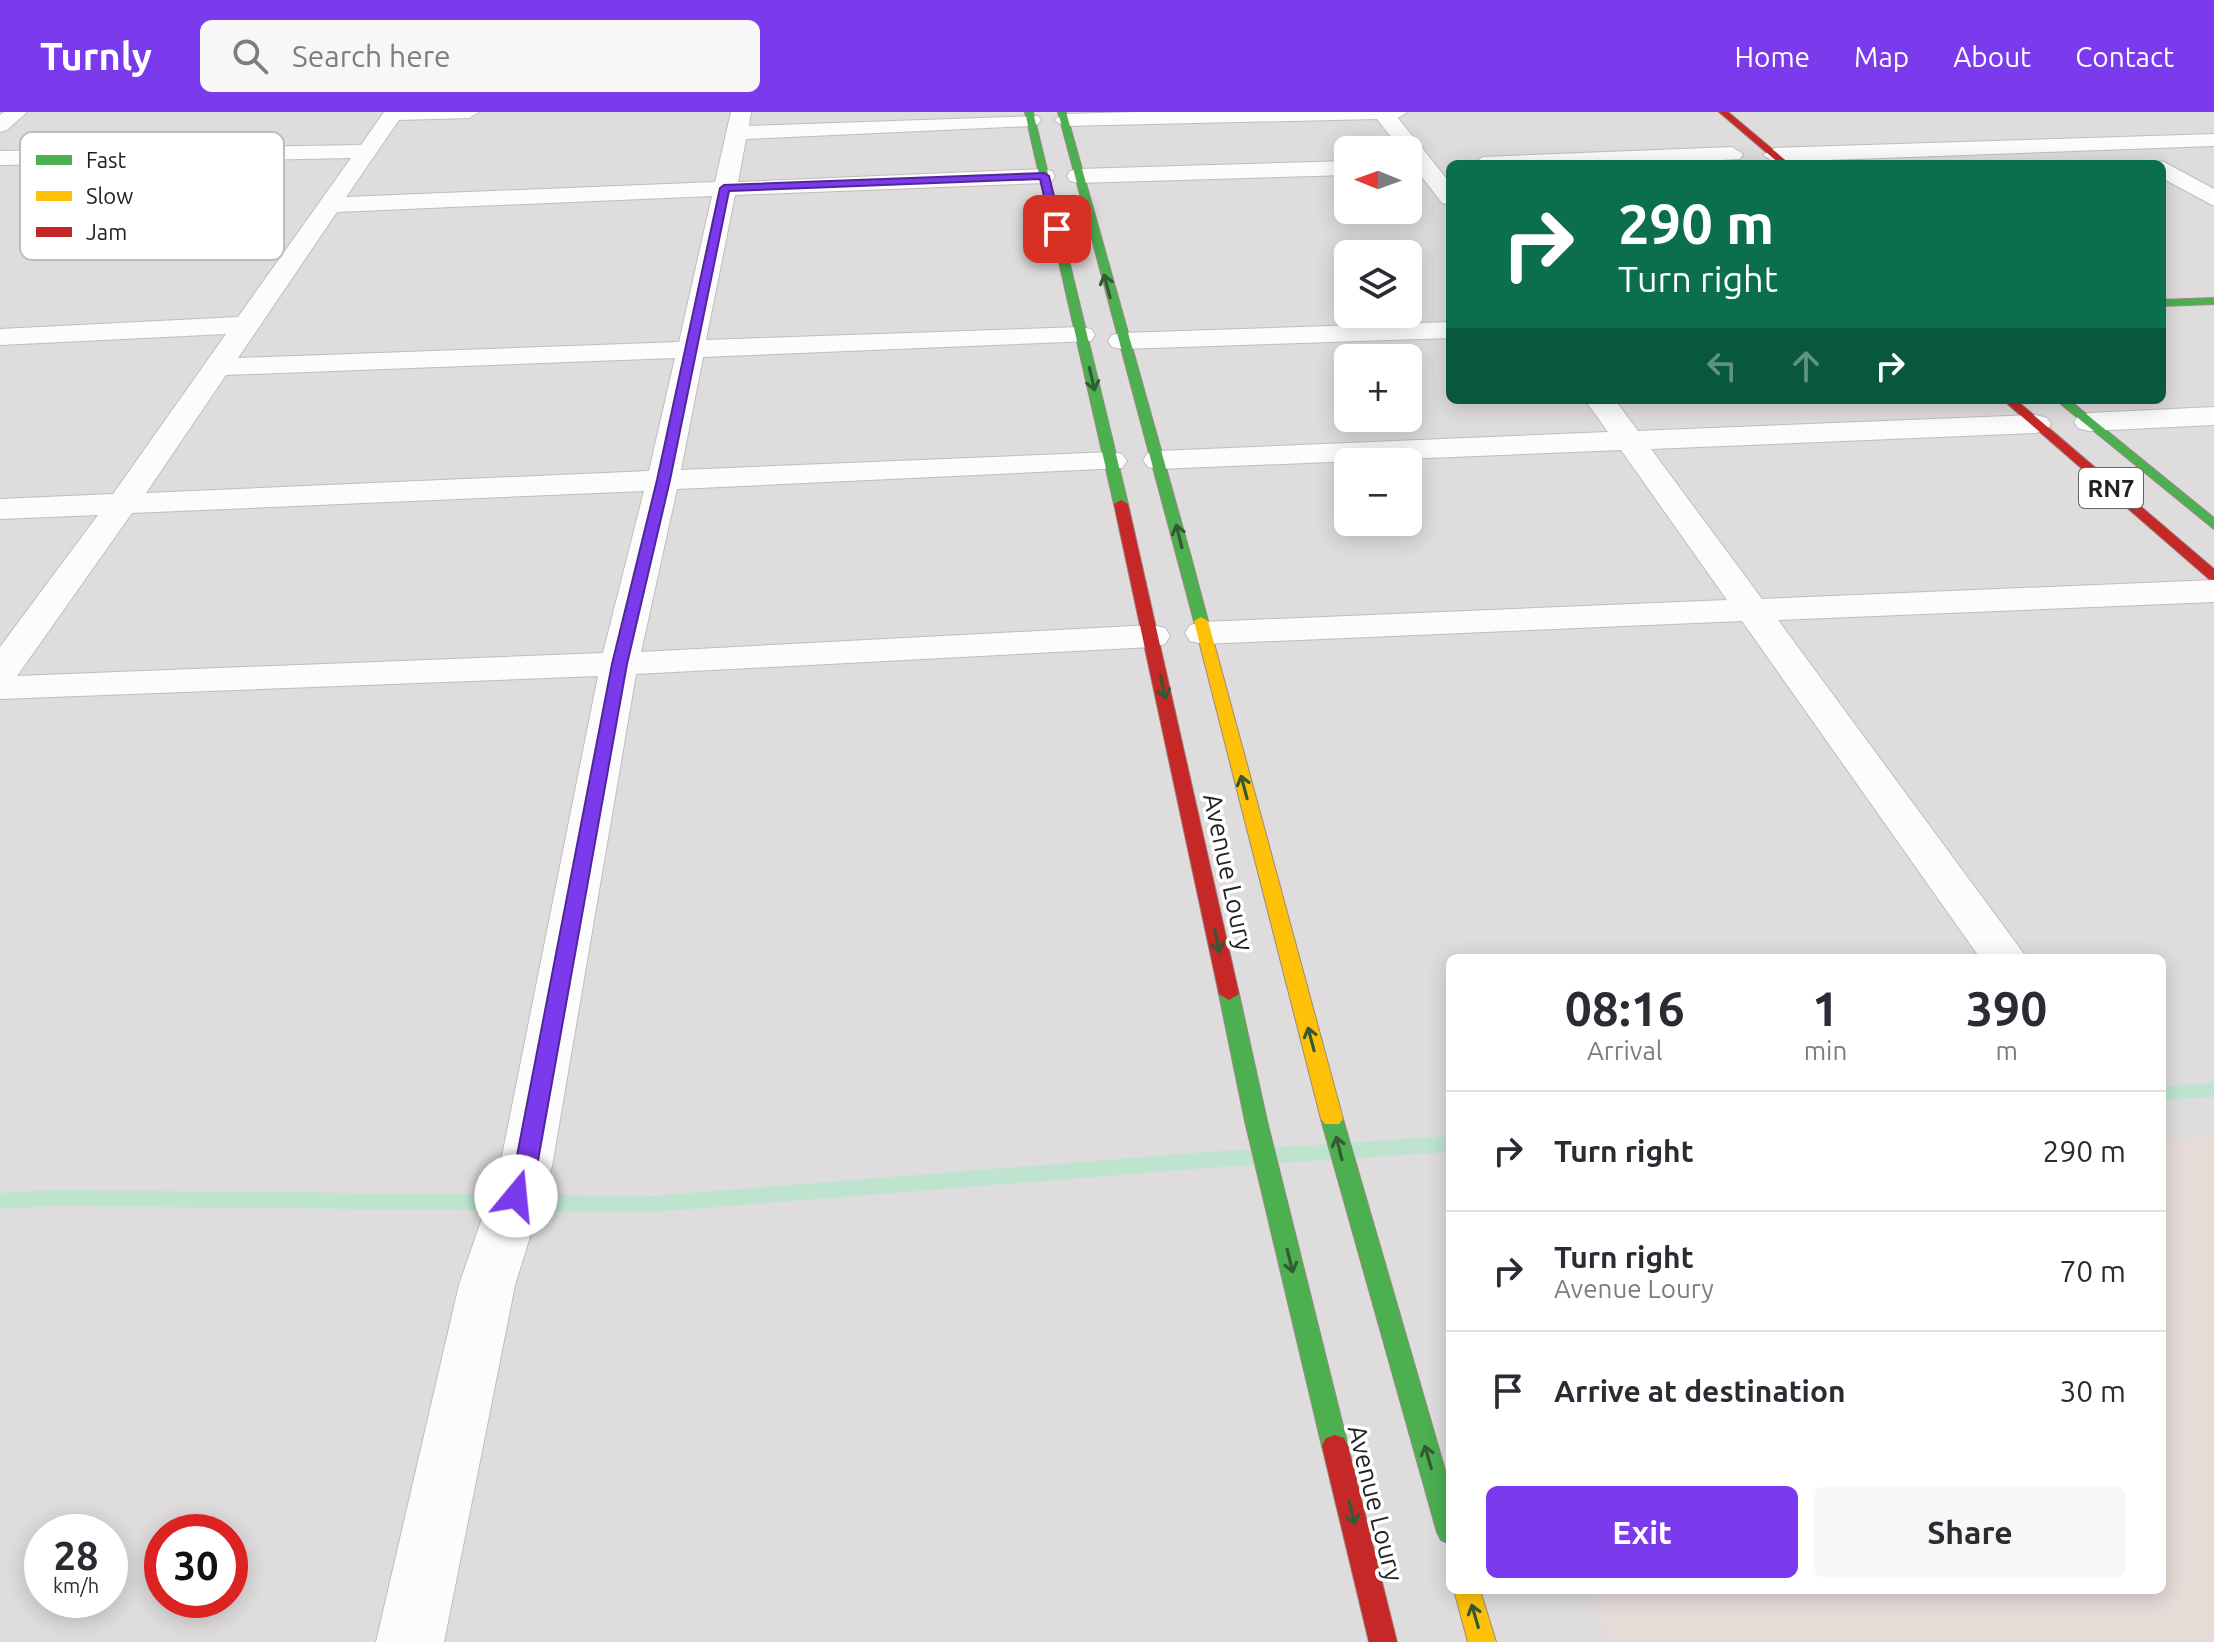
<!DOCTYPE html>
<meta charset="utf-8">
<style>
:root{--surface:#fff;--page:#f7f7f7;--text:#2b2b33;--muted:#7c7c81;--line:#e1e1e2;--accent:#7c3aed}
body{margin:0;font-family:Ubuntu,sans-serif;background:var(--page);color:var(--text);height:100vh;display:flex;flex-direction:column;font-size:30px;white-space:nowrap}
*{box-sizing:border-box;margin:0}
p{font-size:26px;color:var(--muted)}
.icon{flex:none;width:44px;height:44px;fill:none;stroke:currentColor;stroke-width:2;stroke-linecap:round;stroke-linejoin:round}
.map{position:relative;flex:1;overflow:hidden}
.drawer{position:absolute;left:1446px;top:842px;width:720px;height:640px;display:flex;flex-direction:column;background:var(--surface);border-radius:12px;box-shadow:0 4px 20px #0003}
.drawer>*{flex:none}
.top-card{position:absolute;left:1446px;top:48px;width:720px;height:244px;border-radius:12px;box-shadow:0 4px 20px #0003;background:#0b6e4f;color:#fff;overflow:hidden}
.needle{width:52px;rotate:271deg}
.fabs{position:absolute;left:1334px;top:24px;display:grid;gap:16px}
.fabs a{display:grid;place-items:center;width:88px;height:88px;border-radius:12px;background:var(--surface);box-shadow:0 4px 20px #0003;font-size:40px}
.speed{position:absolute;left:24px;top:1402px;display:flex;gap:16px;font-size:40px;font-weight:700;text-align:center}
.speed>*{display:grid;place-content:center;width:104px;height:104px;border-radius:50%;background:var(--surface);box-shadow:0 4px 20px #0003;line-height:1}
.speed small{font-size:20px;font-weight:400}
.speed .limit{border:12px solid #d22;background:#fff;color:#111}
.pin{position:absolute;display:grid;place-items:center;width:68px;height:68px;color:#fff;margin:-34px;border-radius:16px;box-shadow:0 4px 12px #0006}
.me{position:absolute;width:88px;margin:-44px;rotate:17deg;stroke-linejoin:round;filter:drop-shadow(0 0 6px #0008)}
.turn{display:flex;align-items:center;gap:28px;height:168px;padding:0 40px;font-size:36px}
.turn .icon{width:104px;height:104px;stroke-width:2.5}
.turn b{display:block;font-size:56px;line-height:68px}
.lanes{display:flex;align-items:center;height:76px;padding:0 40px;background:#0003;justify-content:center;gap:40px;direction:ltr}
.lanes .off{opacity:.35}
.eta{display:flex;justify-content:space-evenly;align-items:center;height:136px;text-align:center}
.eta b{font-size:48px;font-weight:700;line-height:56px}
.primary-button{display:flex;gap:16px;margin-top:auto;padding:16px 40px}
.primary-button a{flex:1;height:92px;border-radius:12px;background:var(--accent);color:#fff;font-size:32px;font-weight:700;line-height:92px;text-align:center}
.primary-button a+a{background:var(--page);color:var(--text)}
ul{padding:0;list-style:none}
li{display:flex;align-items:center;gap:24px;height:120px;padding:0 40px;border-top:2px solid var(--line)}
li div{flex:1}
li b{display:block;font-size:30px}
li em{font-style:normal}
header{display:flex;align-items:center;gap:48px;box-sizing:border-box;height:112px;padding:0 40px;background:var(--accent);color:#fff}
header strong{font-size:38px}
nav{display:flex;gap:44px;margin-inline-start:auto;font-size:28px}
.search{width:560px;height:72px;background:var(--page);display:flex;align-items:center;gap:20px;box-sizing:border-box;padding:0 28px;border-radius:12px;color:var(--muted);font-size:30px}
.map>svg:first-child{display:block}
.residential{fill:#dfdcdd;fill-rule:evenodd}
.education{fill:#e7dbd8}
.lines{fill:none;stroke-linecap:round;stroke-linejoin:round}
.stream{fill:#bee4d0;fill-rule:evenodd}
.street-casing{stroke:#c0bdbe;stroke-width:2}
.fast-casing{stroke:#9c8a81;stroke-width:2}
.slow-casing{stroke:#9c8a81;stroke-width:2}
.jam-casing{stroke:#9c8a81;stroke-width:2}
.street{fill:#fdfcfc;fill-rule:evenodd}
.fast{fill:#4caf50;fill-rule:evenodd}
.slow{fill:#ffc107;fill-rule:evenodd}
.jam{fill:#c62828;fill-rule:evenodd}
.oneway{stroke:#335a34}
.route{fill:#7c3aed;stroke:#51269a;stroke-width:2}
.labels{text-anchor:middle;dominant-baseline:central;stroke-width:7;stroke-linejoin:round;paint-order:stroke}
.shield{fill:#fff;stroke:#646464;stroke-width:2}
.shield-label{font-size:24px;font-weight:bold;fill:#222}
.street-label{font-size:26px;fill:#222;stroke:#fff}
.key{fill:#fff;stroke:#bdbdbd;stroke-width:2}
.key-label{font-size:22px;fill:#222}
</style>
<header>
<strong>Turnly</strong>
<div class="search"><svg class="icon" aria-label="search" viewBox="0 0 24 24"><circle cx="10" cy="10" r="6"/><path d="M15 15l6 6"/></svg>Search here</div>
<nav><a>Home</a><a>Map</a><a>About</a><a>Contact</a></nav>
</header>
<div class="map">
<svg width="2214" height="1530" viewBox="0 0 2214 1530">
<rect width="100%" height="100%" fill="#f0eaeb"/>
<path class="residential" d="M0 0H2214V1530H0ZM1348 38H1408V98H1348ZM1450 52H2162V288H1450ZM1348 142H1408V202H1348ZM1348 246H1408V306H1348ZM1348 350H1408V410H1348ZM1450 846H2162V1478H1450ZM42 1420H110V1488H42ZM162 1420H230V1488H162Z"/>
<polygon class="education" points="2214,1025 2214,1530 1609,1530 1591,1478 2162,1478 2162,1029"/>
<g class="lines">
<g class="stream">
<polygon points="2214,971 2214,985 2162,988 2162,974"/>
<polygon points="1450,1024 1450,1040 1207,1056 653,1100 52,1094 0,1097 0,1081 52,1078 653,1084 1207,1040"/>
</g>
<defs>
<g id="street">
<polygon points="4,0 27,0 7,18 0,20 0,3"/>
<path d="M384 0H479L469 6 399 8 346 85 715 70 731 0H751L749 14 1038 4 1041 8 1038 12 1031 14 746 27 738 70 1044 57 1052 59 1055 64 1052 69 1044 71 735 83 706 228 1081 215 1091 217 1095 223 1091 229 703 245 681 358 1111 340 1122 342 1127 349 1122 356 677 377 641 540 1152 513 1165 516 1170 524 1165 532 1152 535 636 562 552 1054 515 1173 444 1530H376L459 1173 500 1054 598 564 0 587V535L98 403 0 407V387L113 382 226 222 0 233V217L238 205 351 46 0 53V39L361 33ZM712 84 679 230 238 246 337 100ZM675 246 649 359 146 381 226 263ZM644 379 603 541 17 564 132 401Z"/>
<polygon points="1137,0 1407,0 1398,6 1450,71 1450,93 1442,91 1408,47 1408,38 1401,38 1377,7 1064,14 1054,8 1064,2"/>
<polygon points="2214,22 2214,34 1774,50 1763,43 1774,36"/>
<polygon points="1732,35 1743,42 1740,47 1647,52 1472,52 1483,45"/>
<polygon points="1348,49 1348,63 1078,71 1070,69 1067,64 1070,59 1078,57"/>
<polygon points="2162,49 2214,77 2214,94 2162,66 2162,52 2154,52"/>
<polygon points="1450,210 1450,226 1122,237 1112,235 1108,229 1112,223 1122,221"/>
<polygon points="1585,288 1615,288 1638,319 2036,303 2047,306 2051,312 2047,318 2036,321 1651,337 1762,487 2214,468 2214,490 1778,508 2027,846 1980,846 1742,509 1203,532 1190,529 1185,521 1190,513 1203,510 1727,488 1621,338 1159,357 1148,355 1143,348 1148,341 1159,339 1608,320"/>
<polygon points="2214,295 2214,313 2089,319 2078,316 2074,310 2078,304 2089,301"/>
</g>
<g id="fast">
<polygon points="1025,0 1033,0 1128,392 1126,395 1116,395 1114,392"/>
<polygon points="1058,0 1066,0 1191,445 1208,509 1206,512 1201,513 1194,509"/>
<polygon points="2214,186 2214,192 2162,194 2162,188"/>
<polygon points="2056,288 2069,288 2214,406 2214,417"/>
<polygon points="1229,876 1239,882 1267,1009 1348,1334 1344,1342 1335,1345 1326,1342 1322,1334 1245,1009 1219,882"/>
<polygon points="1332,999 1339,1002 1343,1007 1450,1375 1450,1432 1441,1428 1437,1420 1321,1007 1325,1002"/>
</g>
<g id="slow">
<polygon points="1201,505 1208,509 1343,1007 1339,1012 1325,1012 1321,1007 1194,509"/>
<polygon points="1454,1478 1480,1478 1496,1530 1468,1530"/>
</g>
<g id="jam">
<polygon points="1719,0 1728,0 1790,52 1780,52"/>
<polygon points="2003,288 2016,288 2214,457 2214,468 2209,467"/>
<polygon points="1121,388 1128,392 1239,882 1229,888 1219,882 1114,392"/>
<polygon points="1335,1323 1344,1326 1348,1334 1397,1530 1369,1530 1322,1334 1326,1326"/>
</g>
</defs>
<use href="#street" class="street-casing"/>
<use href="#fast" class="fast-casing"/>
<use href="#slow" class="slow-casing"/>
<use href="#jam" class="jam-casing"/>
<use href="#street" class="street"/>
<use href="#fast" class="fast"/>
<use href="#slow" class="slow"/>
<use href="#jam" class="jam"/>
</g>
<defs><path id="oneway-shaft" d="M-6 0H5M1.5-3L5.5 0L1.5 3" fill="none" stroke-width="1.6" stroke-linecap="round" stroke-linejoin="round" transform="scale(2)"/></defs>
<g class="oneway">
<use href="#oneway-shaft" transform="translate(1107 174) rotate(-105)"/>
<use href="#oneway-shaft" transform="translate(1092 267) rotate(77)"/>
<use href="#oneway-shaft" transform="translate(1179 424) rotate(-104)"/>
<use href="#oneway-shaft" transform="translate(1163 575) rotate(78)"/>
<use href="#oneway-shaft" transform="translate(1244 675) rotate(-105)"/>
<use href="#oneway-shaft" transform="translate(1217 829) rotate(78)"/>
<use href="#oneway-shaft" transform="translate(1311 927) rotate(-105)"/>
<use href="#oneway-shaft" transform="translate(1339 1036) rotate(-104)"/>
<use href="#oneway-shaft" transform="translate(1290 1149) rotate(76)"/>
<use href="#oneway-shaft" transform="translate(1428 1345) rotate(-106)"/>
<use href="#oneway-shaft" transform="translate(1352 1401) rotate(76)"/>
<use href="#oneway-shaft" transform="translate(1475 1504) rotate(-106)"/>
</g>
<polygon class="route" points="1044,61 1049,64 1062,117 1057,120 1052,117 1040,67 729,79 670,368 627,552 537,1054 524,1090 516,1093 508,1090 505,1084 515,1054 612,552 657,368 720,76 724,73"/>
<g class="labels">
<rect class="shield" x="2079" y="356" width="64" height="40" rx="6"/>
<g class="shield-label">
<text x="2111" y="376">RN7</text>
</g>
<g class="street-label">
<text transform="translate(1229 760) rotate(78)">Avenue Loury</text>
<text transform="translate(1376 1391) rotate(76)">Avenue Loury</text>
</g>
</g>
<rect x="20" y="20" width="264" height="128" rx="12" class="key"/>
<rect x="36" y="43" width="36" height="10" fill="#4caf50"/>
<rect x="36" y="79" width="36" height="10" fill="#ffc107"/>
<rect x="36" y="115" width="36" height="10" fill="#c62828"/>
<g class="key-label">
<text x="86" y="56">Fast</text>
<text x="86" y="92">Slow</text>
<text x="86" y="128">Jam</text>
</g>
</svg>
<div class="fabs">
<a><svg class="needle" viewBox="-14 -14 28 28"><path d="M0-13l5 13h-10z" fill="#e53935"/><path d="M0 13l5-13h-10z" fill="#7c7c81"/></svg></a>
<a><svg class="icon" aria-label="layers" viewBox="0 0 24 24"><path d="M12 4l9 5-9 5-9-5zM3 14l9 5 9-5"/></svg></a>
<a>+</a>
<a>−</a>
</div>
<div class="speed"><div>28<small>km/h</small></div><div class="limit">30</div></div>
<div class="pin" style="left:1057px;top:117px;background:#d93025"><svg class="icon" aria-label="arrive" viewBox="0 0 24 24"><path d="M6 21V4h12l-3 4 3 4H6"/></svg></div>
<svg class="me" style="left:516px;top:1084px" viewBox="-20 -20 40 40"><circle r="19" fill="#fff"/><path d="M0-13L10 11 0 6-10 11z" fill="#7c3aed"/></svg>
<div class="top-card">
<div class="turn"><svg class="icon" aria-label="right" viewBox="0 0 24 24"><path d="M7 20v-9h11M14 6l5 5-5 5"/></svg><div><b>290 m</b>Turn right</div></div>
<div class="lanes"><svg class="icon off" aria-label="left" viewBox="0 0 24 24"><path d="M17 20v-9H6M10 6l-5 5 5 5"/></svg><svg class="icon off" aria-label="ahead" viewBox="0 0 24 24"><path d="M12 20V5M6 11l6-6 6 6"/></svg><svg class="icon" aria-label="right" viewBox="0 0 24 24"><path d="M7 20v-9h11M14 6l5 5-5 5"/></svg></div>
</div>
<section class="drawer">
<div class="eta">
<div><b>08:16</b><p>Arrival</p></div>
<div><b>1</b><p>min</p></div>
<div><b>390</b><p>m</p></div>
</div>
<ul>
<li><svg class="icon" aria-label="right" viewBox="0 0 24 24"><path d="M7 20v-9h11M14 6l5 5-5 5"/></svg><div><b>Turn right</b></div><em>290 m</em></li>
<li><svg class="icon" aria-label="right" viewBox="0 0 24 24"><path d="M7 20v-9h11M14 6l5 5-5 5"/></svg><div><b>Turn right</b><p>Avenue Loury</p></div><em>70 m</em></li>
<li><svg class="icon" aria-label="arrive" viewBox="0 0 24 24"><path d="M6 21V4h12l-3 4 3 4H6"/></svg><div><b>Arrive at destination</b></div><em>30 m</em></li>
</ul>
<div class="primary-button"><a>Exit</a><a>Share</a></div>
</section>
</div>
